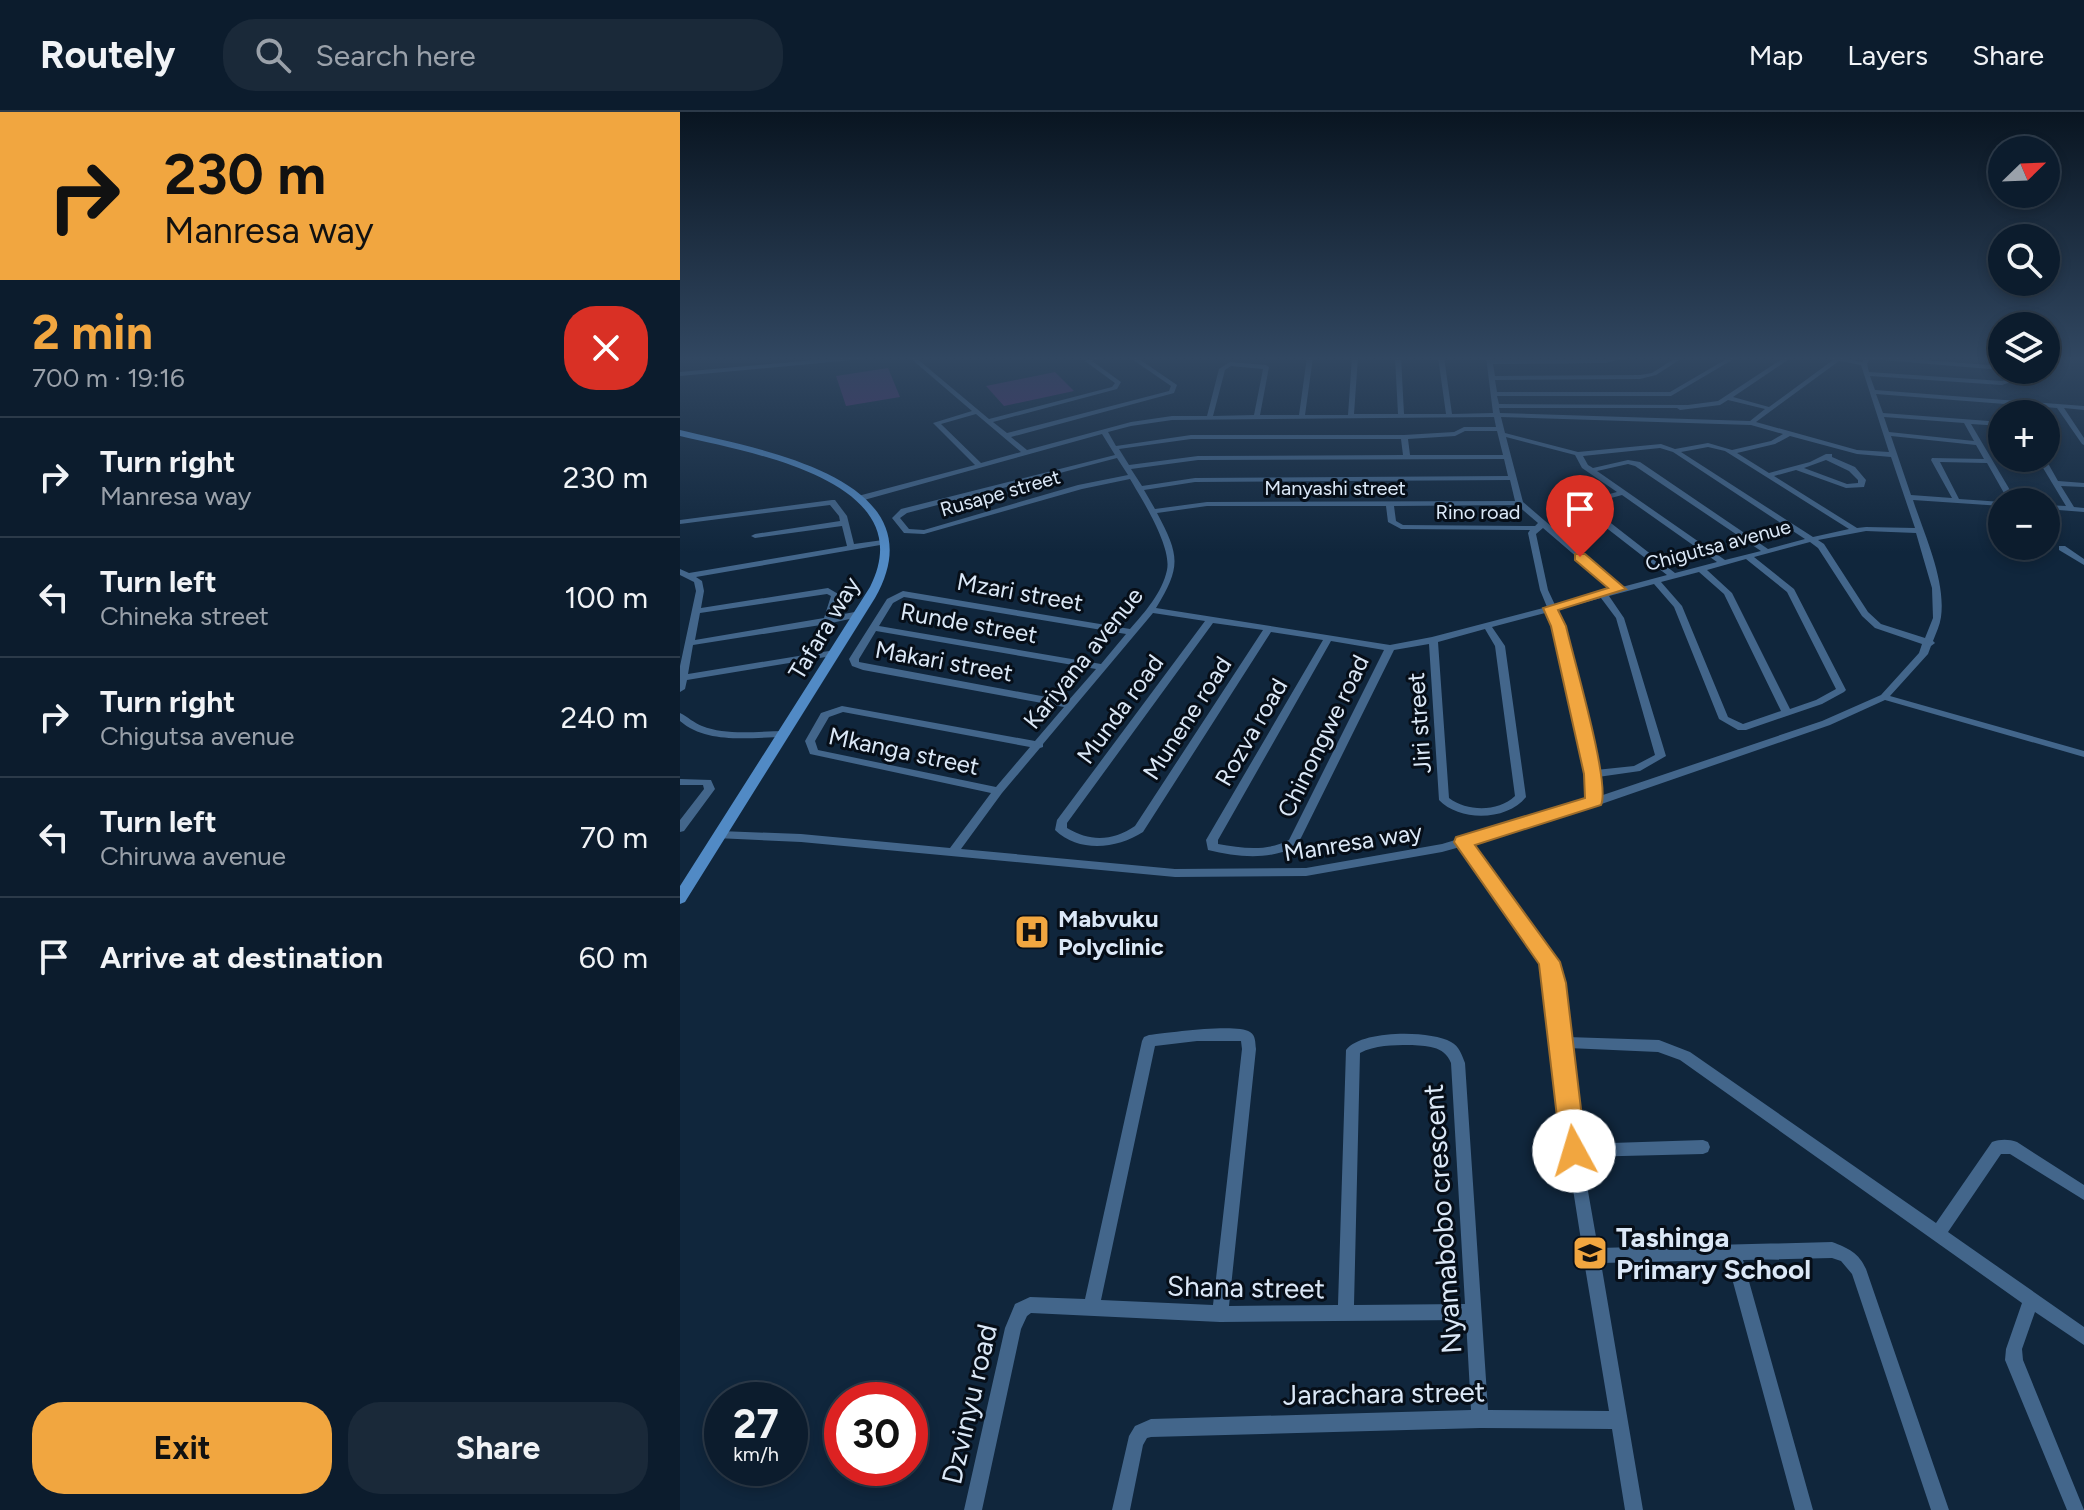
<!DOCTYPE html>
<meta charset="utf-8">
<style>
:root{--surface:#0c1c2d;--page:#1a2939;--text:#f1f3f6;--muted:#9aa1aa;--line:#2c3a49;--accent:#f1a640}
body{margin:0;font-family:Figtree,sans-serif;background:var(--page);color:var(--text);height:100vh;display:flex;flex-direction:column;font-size:30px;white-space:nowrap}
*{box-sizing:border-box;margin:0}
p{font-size:26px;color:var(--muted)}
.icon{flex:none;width:44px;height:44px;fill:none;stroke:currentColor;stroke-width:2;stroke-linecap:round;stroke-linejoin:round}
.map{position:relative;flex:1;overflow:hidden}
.sheet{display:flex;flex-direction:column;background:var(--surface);width:680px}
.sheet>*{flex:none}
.guide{background:#f1a640;color:#111;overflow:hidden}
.needle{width:52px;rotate:67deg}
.fabs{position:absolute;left:1308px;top:24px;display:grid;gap:16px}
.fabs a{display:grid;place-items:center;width:72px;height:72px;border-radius:50%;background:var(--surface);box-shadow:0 4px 12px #0003,0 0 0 2px var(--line);font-size:40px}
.speed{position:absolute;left:24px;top:1270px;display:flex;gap:16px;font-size:40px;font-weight:700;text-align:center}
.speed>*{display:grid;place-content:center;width:104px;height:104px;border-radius:50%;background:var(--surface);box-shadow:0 4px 12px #0003,0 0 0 2px var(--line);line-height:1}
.speed small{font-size:20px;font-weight:400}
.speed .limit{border:12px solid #d22;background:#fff;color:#111}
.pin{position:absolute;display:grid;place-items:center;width:68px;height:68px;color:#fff;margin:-82px -34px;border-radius:50% 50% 50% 0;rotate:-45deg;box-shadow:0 0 8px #0007}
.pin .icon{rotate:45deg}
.me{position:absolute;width:88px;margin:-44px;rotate:354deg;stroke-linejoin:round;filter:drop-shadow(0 0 6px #0008)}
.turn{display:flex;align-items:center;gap:28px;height:168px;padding:0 32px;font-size:36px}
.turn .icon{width:104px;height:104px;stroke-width:2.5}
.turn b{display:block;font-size:56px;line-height:68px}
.round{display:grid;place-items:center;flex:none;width:84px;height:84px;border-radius:32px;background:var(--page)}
.overview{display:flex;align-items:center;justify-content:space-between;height:136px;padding:0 32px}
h1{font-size:48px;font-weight:700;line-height:60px;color:var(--accent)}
.primary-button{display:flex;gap:16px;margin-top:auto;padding:16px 32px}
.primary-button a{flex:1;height:92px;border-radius:32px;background:var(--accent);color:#111;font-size:32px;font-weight:700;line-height:92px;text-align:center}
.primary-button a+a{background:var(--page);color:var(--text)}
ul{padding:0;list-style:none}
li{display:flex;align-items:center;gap:24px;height:120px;padding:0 32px;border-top:2px solid var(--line)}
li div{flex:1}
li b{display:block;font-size:30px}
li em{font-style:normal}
header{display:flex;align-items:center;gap:48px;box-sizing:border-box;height:112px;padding:0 40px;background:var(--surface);border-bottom:2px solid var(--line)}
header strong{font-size:38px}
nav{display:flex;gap:44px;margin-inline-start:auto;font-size:28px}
.search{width:560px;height:72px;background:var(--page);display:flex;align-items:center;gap:20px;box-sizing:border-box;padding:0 28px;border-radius:32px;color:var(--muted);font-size:30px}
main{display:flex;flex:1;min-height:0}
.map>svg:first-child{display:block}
.green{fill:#552e6e}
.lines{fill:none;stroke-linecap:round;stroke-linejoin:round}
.street{fill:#43668b;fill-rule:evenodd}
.secondary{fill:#518ac5;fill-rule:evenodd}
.route{fill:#f1a640;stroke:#9d6c2a;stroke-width:2}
.labels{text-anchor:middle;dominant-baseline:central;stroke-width:6;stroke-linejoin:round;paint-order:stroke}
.far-street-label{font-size:20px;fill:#dbe8f7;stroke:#060e18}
.street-label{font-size:24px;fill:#dbe8f7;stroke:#060e18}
.poi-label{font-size:24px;font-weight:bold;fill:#dbe8f7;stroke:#060e18;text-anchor:start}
.near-street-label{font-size:28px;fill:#dbe8f7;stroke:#060e18}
.near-poi-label{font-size:28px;font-weight:bold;fill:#dbe8f7;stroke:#060e18;text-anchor:start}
</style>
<header>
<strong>Routely</strong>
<div class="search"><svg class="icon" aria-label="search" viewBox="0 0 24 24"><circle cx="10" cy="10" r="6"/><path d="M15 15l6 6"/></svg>Search here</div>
<nav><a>Map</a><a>Layers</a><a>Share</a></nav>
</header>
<main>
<section class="sheet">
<div class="guide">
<div class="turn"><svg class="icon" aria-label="right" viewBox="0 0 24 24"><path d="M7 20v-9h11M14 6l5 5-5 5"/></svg><div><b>230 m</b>Manresa way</div></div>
</div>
<div class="overview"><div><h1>2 min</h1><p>700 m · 19:16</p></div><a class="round" style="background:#d93025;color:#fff"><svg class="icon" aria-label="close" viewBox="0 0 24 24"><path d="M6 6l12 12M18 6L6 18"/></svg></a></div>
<ul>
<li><svg class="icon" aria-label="right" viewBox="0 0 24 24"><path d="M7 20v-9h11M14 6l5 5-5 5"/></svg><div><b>Turn right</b><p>Manresa way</p></div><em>230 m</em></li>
<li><svg class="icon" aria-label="left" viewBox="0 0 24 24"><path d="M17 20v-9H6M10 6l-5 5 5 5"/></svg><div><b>Turn left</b><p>Chineka street</p></div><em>100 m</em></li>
<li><svg class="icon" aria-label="right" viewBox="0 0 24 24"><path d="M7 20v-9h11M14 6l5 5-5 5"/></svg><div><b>Turn right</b><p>Chigutsa avenue</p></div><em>240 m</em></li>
<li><svg class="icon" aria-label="left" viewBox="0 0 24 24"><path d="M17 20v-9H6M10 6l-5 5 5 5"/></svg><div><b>Turn left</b><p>Chiruwa avenue</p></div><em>70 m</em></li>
<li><svg class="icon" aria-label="arrive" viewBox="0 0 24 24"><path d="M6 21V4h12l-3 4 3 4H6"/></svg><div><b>Arrive at destination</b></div><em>60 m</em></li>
</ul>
<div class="primary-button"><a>Exit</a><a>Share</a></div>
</section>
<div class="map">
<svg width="1404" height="1398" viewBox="0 0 1404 1398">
<rect width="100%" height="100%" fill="#10263c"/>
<g class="green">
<polygon points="208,256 220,285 166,294 156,264"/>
<polygon points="375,260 394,279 324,294 306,274"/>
</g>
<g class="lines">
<g class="street">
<polygon points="167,245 186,245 183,247 0,264 0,260"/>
<path d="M229 245H235L309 307 432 275 435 271 405 249 414 245H421L412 249 441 270 437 277 313 310 327 321 489 279 491 274 449 245H456L497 273 494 281 331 325 347 338 451 310 492 304H527L539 257 550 250 586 253 589 255 580 303H619L627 245H633L625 303H668L672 245H678L674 302H718L715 245H721L724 302H766L758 245H764L772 302 813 301 806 245H812V248L926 247 949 245 926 251 813 252 815 264 960 263 972 261 997 245H1004L976 263 960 267 815 268 817 280H990L1050 245H1057L991 284H817L819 292 1008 293 1038 289 1105 245H1112L1053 285 1089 295 1153 248 1143 245H1158L1182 250 1185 245H1206L1322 254V258L1190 247 1187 252 1189 260 1322 269 1327 268 1323 258H1329L1334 269 1322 273 1190 264 1195 278 1404 294V298L1384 296 1404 326V333L1402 332 1377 296 1196 282 1203 301 1322 310V314L1291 312 1337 390H1329L1307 351 1260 350 1279 387 1322 390V394L1233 388C1244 422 1266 468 1261 505 1260 513 1256 521 1253 529L1255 531 1251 534 1248 542 1210 584 1404 639V645L1205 588 1150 613 907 697 790 732 870 840 878 859 887 925 979 928 1010 940 1256 1111 1312 1030C1320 1027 1329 1027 1337 1030L1404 1073V1088L1330 1042H1321L1268 1120 1404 1215V1233L1355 1200 1342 1237 1343 1248 1404 1398H1387L1325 1248 1326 1237 1342 1191 1000 948 978 940 888 936 901 1032 1023 1028 1028 1030 1030 1035 1028 1040 1023 1042 902 1045 918 1136 1152 1130C1168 1136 1179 1141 1186 1157L1269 1398H1251L1172 1162 1161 1149 1152 1146 1063 1148 1133 1398H1115L1047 1148 921 1151 963 1398H945L932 1317 800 1316 471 1325 467 1326 463 1333 450 1398H432L449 1324 455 1314 471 1307 791 1298 786 1208 540 1210 351 1201 347 1204 341 1217 302 1398H284L325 1216 335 1192 350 1185 405 1187 462 929 464 925 469 923C487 921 556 911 570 920 576 924 575 930 576 937L549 1194 658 1193 666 938C681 918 750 918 771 930 779 934 782 943 785 951L808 1298 929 1299 904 1149 902 1144 903 1141 887 1039 866 859 859 842 780 735 762 740 626 764 495 765 121 730 36 726 34 723 36 720 40 719 121 722 270 736 311 681 130 642 125 629 141 601 162 594 355 629 384 595 183 558 172 554 169 547 207 487 223 479 450 517C465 500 482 481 487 458 492 434 461 386 450 367L402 377 244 422 224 421 212 406 221 397 435 343 422 322 184 388H178V384L295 353 253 311 292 299ZM1159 249 1181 253 1209 340 1177 338 1076 310ZM551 254 583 257 574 303 533 304 545 258ZM1048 288 1085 297 1070 309 820 301 819 296H997L1000 298 1040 293ZM296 302 341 340 301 351 261 312ZM814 305 816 315H784L774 320 724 323H511L436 334 428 320 451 314 492 308ZM821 305 1071 313 1103 322 1091 329 1052 338 1028 331 995 337 981 332 898 340 825 321ZM1204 305 1284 311 1294 329 1209 320ZM785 319H817L823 343H730L728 327 775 324ZM1110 324 1177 342 1211 345 1235 416 1186 415 1177 416 1094 364 1116 358 1166 376 1184 375 1186 368 1175 355 1152 345V342H1146L1130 350 1089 361 1057 341 1095 332ZM1211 324 1296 333 1304 347 1252 346 1251 348 1272 386 1231 383ZM826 325 895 343 902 356 937 380 903 389 902 397 987 463 942 475 843 390ZM511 327H721L723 343 518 344 449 353 439 337ZM1028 335 1045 339 1169 417 1133 425 1001 340ZM980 336 993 340 1125 427 1088 437 960 350 948 348 913 356 908 353 903 344ZM437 346 448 363 398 373 244 418 229 417 220 406 227 401ZM824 347 828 364 515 366 462 374 451 357 518 348ZM1146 348 1169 359 1178 368V371L1167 372 1124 356ZM948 352 955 354 1081 439 1045 448 917 359ZM830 368 835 389 527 390 475 397 464 378 515 370ZM942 383 1037 450 995 461 909 394V392ZM837 393 858 411 855 414 723 413 716 409 714 394ZM527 394H706L708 410 721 417 850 418 848 421 860 478 867 495 752 525 710 533 476 496C501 455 500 444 477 401ZM863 416 934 477 875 493 868 478 856 422ZM1186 419 1236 421 1252 476 1253 506 1245 526 1201 512 1188 500 1144 432 1138 428ZM1130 430 1138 436 1182 504 1195 516 1242 532 1239 541 1201 583 1142 609 920 684 918 665 960 659 986 644 944 506 929 484 974 472 994 495 1039 607 1058 618H1066L1142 592 1164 580 1166 578 1114 477 1074 445ZM1066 447 1107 480 1156 577 1136 588 1110 597 1052 481 1027 458ZM1019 460 1044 482 1101 599 1063 612 1048 605 1002 494 981 470ZM224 485 446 522 421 552 199 514 213 491ZM921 486 936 506 975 643 954 654 916 658 883 514 877 498ZM869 500 875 514 907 662 909 688 762 732 626 756 495 757 281 737 322 681 360 636 363 635V632L473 501 525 509 377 708 375 718C399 741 437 737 463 720L591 520 643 528 526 728 528 738C558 745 588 749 617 734L714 538 749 532 759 688C780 710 827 709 846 685L825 534 812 515ZM533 511 583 518 455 714C433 729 410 730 387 716V711ZM805 517 815 534 835 684C818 700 788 700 769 686L758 530ZM196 519 416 557 388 589 179 550V547ZM651 529 704 538 609 728C586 740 562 736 538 732V728ZM163 600 350 635 316 675 138 638 135 629 149 605ZM517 929H561L562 937 533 1193 421 1188 475 934ZM729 933C746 934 764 933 771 951L785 1192 674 1193 680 941C695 933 713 933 729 933Z"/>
<polygon points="1357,346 1365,346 1378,369 1404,371 1404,375 1381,374 1394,395 1404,396 1404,400 1366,397 1366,393 1386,394"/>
<path d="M152 388H155L167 404 174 432 203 428H206V432L16 465 22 469 24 479 21 496 148 476 160 483 153 504 180 499 184 502 183 504 147 512 13 533 8 562 155 538 158 539V543L7 568 5 577 0 580V554L16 479 14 470 0 463V457L9 461 167 434 162 414 75 426 71 424 75 422 160 409 159 404 150 393 0 412V408ZM147 482 151 484 144 506 15 528 20 501Z"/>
<polygon points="1379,434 1385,434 1404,447 1404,453 1379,438"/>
<path d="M0 601C8 605 14 611 22 614 47 624 78 619 105 619L110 622 105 625C71 625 28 633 0 609Z"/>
<polygon points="0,667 31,668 35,677 4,719 0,720 0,708 24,677 23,673 0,673"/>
</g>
<path class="secondary" d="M0 318C77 337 263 366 195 486L5 790 0 792V774L190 475C244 368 67 340 0 324Z"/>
</g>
<linearGradient id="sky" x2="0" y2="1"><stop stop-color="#091521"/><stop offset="0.56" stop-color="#314761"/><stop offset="1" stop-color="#314761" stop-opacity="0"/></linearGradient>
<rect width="1404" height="440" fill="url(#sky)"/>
<path class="route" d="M895 442H905L946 477 878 498 886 514C893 545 931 672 921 693L795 733 880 850 886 871 906 1039 902 1046 894 1050 885 1046 881 1039 859 852 774 730 776 725 905 686 904 662 871 514 863 496 928 476 895 448Z"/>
<defs>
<symbol id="hospital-square" viewBox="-11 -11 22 22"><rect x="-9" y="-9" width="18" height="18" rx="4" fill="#f1a640" stroke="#060e18"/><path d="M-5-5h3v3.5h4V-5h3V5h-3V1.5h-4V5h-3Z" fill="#111"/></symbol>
<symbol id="school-square" viewBox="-11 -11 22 22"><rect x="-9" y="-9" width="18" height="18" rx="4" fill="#f1a640" stroke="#060e18"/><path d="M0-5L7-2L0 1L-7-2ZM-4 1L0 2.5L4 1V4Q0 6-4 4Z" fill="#111"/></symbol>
</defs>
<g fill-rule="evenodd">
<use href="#hospital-square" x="332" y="800" width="40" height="40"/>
<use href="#school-square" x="890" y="1121" width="40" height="40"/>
</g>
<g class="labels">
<g class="far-street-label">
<text x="655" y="376">Manyashi street</text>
<text transform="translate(320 381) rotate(-16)">Rusape street</text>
<text x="798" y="400">Rino road</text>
<text transform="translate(1038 433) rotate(-15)">Chigutsa avenue</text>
</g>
<g class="street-label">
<text transform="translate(340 480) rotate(10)">Mzari street</text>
<text transform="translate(289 511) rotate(10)">Runde street</text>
<text transform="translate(144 516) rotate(-59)">Tafara way</text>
<text transform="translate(403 546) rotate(-51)">Kariyana avenue</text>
<text transform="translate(264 549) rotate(10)">Makari street</text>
<text transform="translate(440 597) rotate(-54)">Munda road</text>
<text transform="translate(507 606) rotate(-57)">Munene road</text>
<text transform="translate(739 611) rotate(-94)">Jiri street</text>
<text transform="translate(571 620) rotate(-60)">Rozva road</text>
<text transform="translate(643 624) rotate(-64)">Chinongwe road</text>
<text transform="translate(224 639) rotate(12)">Mkanga street</text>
<text transform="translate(673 730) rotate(-9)">Manresa way</text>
</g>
<g class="poi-label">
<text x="378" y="806">Mabvuku<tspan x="378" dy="28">Polyclinic</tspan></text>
</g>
<g class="near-street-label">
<text transform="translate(762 1107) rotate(-94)">Nyamabobo crescent</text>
<text transform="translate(566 1175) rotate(1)">Shana street</text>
<text transform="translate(704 1281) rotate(-1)">Jarachara street</text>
<text transform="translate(289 1292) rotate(-77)">Dzvinyu road</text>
</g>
<g class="near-poi-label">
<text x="936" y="1125">Tashinga<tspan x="936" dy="32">Primary School</tspan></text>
</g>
</g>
</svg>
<div class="fabs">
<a><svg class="needle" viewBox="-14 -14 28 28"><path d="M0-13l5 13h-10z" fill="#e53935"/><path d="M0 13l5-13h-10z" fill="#9aa1aa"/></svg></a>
<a><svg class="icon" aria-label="search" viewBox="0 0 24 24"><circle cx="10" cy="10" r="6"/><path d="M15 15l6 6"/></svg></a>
<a><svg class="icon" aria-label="layers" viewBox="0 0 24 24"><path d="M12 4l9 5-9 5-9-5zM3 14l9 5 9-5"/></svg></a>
<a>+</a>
<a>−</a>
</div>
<div class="speed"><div>27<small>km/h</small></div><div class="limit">30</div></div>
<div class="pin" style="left:900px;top:445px;background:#d93025"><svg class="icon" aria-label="arrive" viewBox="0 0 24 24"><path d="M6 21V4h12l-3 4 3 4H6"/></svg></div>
<svg class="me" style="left:894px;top:1039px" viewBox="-20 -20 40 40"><circle r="19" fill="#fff"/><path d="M0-13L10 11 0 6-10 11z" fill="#f1a640"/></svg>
</div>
</main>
